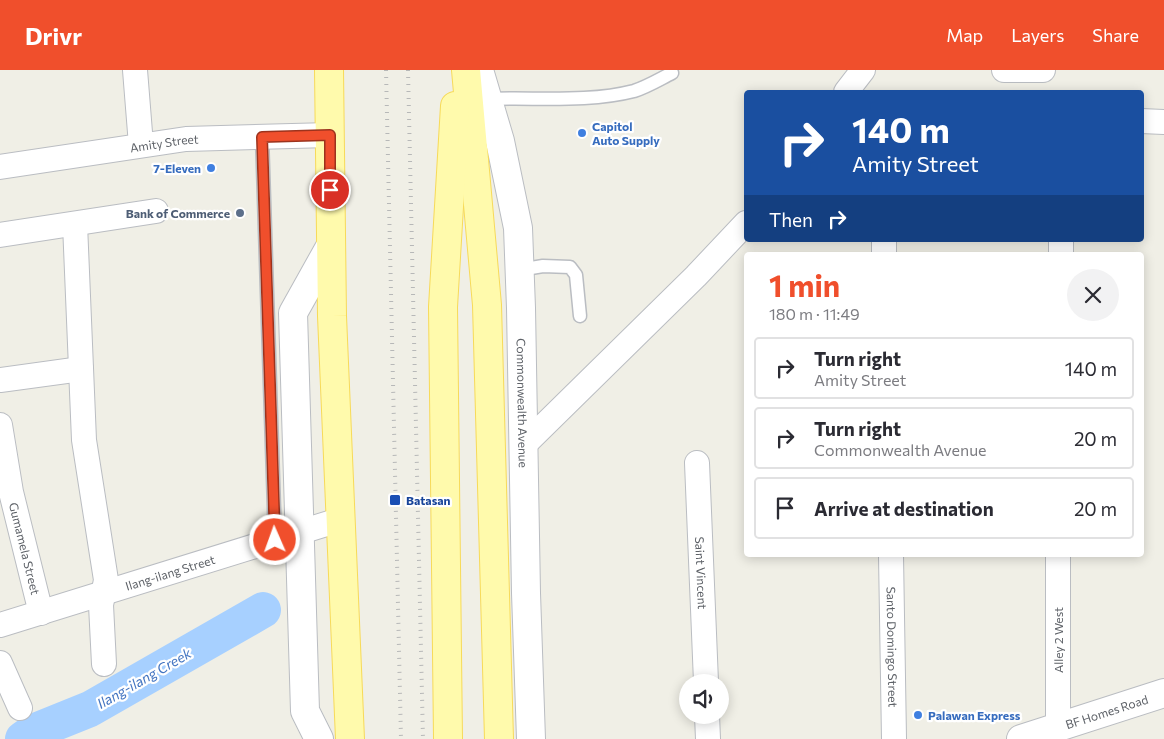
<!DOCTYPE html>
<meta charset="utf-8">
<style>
:root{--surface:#fff;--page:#f2f2f3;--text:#2b2b33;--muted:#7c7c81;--line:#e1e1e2;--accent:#f04f2c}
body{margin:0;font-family:Commissioner,sans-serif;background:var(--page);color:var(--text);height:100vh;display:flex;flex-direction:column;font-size:19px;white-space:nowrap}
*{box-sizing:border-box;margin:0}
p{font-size:16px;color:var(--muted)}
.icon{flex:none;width:28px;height:28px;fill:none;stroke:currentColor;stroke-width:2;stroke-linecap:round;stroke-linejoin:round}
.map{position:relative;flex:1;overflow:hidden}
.sheet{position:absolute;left:744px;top:182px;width:400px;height:305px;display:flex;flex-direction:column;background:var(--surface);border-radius:5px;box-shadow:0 2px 12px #0003}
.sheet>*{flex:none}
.hud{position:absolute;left:744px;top:20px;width:400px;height:152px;border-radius:5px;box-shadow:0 2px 12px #0003;background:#1a4fa0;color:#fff;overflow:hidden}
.controls{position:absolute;left:679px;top:604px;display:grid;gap:10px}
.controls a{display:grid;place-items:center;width:50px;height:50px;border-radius:50%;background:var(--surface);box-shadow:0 2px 12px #0003;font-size:25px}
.pin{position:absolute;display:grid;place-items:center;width:42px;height:42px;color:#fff;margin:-21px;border:2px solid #fff;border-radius:50%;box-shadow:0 1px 5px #0007}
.me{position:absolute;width:55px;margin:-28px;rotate:358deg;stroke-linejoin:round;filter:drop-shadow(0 0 4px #0008)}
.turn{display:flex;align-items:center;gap:18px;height:105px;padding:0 25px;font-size:22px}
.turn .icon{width:65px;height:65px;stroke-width:2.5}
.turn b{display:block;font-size:35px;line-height:42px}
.then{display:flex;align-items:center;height:48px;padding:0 25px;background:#0003;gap:10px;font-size:19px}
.round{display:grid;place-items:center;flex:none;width:52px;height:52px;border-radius:26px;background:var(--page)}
.head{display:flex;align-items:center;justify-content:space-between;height:85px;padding:0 25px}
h1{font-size:30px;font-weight:700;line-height:38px;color:var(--accent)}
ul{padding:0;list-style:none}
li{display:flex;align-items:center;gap:15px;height:62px;margin:0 10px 8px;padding:0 15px;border:2px solid var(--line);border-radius:5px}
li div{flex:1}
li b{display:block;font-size:19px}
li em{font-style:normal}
header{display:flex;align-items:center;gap:30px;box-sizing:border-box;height:70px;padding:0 25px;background:var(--accent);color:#fff}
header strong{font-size:24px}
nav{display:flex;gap:28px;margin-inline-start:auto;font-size:18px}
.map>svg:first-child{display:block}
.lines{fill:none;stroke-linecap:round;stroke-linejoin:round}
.river{stroke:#a7d0ff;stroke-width:36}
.service-casing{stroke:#babdc2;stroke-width:15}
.minor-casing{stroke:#babdc2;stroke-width:26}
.tertiary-casing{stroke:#babdc2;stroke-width:30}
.primary-casing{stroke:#f7da59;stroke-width:30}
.service{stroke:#fff;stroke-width:12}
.minor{stroke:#fff;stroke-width:24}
.tertiary{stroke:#fff;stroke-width:28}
.primary{stroke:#fffaac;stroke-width:28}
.rail{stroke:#b7b8b8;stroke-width:4;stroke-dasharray:1 6;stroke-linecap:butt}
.route-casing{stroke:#9c331d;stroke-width:12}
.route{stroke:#f04f2c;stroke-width:9}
.shop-dot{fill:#3f7fe0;stroke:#fff;stroke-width:2}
.service-dot{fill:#5c6f8a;stroke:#fff;stroke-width:2}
.transit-dot{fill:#1a4fb4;stroke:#fff;stroke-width:2}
.labels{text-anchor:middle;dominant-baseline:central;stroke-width:4.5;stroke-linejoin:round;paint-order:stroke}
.shop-label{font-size:12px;font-weight:bold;fill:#366cbe;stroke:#fff;text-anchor:start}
.street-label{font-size:12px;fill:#5d6167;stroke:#fff}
.service-label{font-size:12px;font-weight:bold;fill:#4e5e75;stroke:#fff;text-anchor:end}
.transit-label{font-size:12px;font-weight:bold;fill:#164399;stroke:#fff;text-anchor:start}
.water-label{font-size:14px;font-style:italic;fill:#4173c0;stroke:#fff}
</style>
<header>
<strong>Drivr</strong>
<nav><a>Map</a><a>Layers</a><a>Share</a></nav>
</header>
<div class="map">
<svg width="1164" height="669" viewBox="0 0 1164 669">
<rect width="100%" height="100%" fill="#f0efe6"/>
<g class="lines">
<polyline class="river" points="23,669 33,662 90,639 263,540"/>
<defs>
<g id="service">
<path d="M487 29C536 27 587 33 634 21 647 17 660 9 672 3"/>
<polyline points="262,67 275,470"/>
<polyline points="519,200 543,196 570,197 576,205 580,246"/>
</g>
<g id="minor">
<polyline points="135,0 141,75"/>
<polyline points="1004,0 1043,0"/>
<polyline points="846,22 863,0"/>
<polyline points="1141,51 1164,52"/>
<path id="s1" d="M0 97 186 69 330 65"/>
<polyline points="75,154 84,370 106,510 101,535 104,594"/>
<polyline points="0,165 156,141"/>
<polyline points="884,170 884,185"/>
<polyline points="1061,185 1061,170"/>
<polyline points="0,310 81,299"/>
<path id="s2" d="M0 355 11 422 41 543"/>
<polyline points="524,375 696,206 746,153"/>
<path id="s3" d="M697 393 706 612"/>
<path id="s4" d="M891 485 894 669"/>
<path id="s5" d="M0 555 339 450"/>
<polyline points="0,593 20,638"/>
<polyline points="707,645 708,669"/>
<polyline points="1058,656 1058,485"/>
</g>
<g id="tertiary">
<path id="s6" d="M479 0 500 71 518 158 521 238 526 523 531 669"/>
<polyline points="319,669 305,641 293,243 331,175"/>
<path id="s7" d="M1021 669 1164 623"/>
</g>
<g id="primary">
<polyline points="329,0 332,246 350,669"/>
<polyline points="466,0 487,235 499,669"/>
<polyline points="448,669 443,237 455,36"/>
</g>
</defs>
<use href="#service" class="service-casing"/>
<use href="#minor" class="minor-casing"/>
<use href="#tertiary" class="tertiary-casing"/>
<use href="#primary" class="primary-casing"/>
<use href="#service" class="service"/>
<use href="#minor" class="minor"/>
<use href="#tertiary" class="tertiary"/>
<use href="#primary" class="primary"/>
<g class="rail">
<polyline points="386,0 401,669"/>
<polyline points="408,0 423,669"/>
</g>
</g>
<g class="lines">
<defs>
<polyline id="route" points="275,470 262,67 330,65 330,120"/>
</defs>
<use href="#route" class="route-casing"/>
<use href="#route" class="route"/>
</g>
<g class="shop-dot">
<circle cx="582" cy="63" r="5"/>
<circle cx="211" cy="98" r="5"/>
<circle cx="918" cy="645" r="5"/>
</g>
<circle class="service-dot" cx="240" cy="143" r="5"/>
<rect class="transit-dot" x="389" y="424" width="12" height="12" rx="2.5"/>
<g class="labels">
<g class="shop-label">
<text x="592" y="56">Capitol<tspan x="592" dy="14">Auto Supply</tspan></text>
<text x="201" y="98" text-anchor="end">7-Eleven</text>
<text x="928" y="645">Palawan Express</text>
</g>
<g class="street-label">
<text stroke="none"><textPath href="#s1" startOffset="166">Amity Street</textPath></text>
<text stroke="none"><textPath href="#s6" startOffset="338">Commonwealth Avenue</textPath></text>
<text stroke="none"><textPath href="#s2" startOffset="126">Gumamela Street</textPath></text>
<text stroke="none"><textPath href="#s5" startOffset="178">Ilang-ilang Street</textPath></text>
<text stroke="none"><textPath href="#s3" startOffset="110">Saint Vincent</textPath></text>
<text transform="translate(1058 570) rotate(-90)">Alley 2 West</text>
<text stroke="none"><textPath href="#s4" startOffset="92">Santo Domingo Street</textPath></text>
<text stroke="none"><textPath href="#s7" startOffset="90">BF Homes Road</textPath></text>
</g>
<g class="service-label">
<text x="230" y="143">Bank of Commerce</text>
</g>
<g class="transit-label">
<text x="406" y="430">Batasan</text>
</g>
<g class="water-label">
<text transform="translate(144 608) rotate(-30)">Ilang-ilang Creek</text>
</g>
</g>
</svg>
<div class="controls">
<a><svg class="icon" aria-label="sound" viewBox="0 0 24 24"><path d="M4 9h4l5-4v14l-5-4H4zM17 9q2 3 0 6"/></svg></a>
</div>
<div class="pin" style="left:330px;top:120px;background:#d93025"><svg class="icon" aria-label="arrive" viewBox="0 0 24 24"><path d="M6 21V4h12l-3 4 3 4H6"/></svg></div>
<svg class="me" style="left:275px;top:470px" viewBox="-20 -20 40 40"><circle r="17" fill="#f04f2c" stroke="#fff" stroke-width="3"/><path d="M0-11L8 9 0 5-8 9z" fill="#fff"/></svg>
<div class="hud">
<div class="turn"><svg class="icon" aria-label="right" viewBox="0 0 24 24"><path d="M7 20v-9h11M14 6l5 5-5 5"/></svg><div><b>140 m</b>Amity Street</div></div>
<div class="then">Then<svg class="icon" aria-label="right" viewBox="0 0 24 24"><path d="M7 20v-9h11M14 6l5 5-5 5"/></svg></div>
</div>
<section class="sheet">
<div class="head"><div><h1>1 min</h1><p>180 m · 11:49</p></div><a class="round"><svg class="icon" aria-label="close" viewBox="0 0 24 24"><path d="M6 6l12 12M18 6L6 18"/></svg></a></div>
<ul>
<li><svg class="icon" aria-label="right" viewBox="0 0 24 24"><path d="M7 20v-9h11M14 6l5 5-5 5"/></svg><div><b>Turn right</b><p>Amity Street</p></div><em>140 m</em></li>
<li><svg class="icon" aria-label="right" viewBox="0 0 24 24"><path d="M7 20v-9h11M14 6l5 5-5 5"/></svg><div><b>Turn right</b><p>Commonwealth Avenue</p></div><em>20 m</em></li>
<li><svg class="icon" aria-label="arrive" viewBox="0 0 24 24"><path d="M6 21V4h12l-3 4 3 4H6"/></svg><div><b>Arrive at destination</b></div><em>20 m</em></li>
</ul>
</section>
</div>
